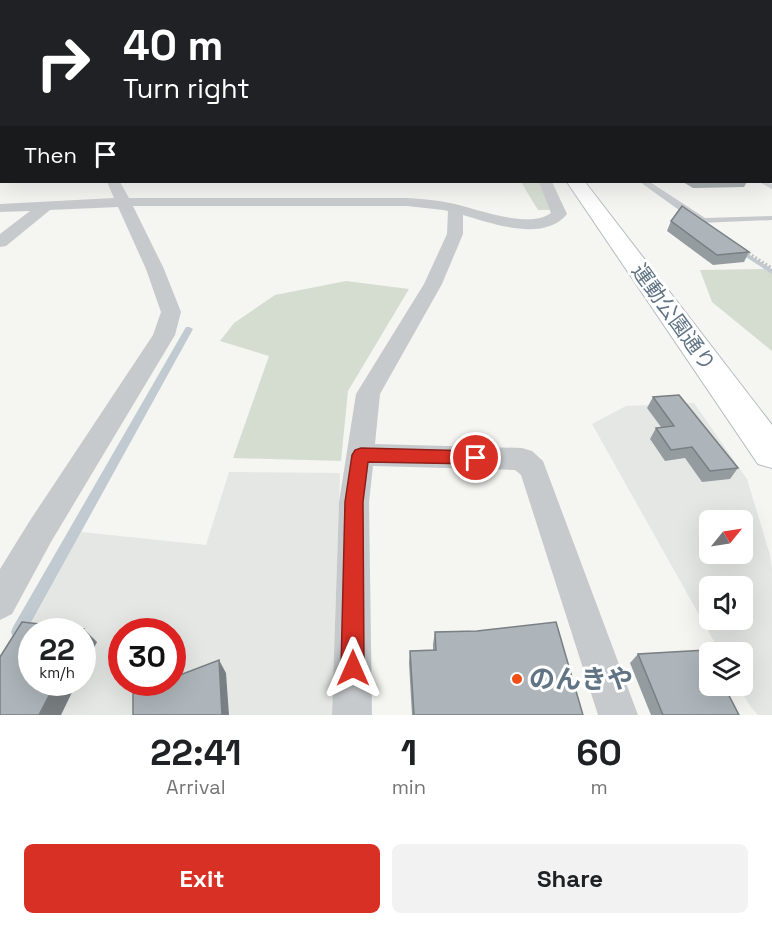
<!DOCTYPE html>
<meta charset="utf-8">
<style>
:root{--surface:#fff;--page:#f2f2f2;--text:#202124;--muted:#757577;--accent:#d93025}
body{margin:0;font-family:"Space Grotesk","Noto Sans JP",sans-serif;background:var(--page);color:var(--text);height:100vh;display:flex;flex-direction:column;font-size:22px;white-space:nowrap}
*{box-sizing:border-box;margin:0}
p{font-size:20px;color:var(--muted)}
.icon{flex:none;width:33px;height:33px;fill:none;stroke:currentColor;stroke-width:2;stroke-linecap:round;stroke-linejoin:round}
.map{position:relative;height:715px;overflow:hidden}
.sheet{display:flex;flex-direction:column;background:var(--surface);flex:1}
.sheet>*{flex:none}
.top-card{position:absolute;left:0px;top:0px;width:772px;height:183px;box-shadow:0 6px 24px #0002;background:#202124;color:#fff;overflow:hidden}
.needle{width:39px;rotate:60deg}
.controls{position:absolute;left:699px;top:510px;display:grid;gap:12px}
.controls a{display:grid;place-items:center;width:54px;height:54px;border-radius:9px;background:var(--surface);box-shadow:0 6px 24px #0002;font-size:30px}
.speed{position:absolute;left:18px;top:618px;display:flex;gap:12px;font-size:30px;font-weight:700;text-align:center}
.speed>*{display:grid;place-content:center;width:78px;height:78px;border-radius:50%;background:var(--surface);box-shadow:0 6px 24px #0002;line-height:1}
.speed small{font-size:15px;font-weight:400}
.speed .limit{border:9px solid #d22;background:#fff;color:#111}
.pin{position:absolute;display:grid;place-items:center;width:51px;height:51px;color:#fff;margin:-26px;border:3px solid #fff;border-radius:50%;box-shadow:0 2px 6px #0007}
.me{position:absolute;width:66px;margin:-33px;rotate:0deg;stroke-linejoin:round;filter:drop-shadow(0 0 4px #0008)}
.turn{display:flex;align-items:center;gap:21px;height:126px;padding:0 24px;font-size:27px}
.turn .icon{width:78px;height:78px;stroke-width:2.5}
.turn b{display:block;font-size:42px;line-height:51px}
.then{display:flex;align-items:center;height:57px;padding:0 24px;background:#0003;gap:12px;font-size:22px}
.eta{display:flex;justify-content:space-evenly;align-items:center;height:102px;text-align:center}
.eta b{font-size:36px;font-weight:600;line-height:42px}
.action{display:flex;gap:12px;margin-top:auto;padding:12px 24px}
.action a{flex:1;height:69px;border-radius:9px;background:var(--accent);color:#fff;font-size:24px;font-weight:600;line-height:69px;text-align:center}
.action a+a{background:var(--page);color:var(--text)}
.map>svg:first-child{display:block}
.built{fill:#e5e7e4;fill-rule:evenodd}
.green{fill:#d5ddd1}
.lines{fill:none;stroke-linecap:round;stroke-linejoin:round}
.stream{fill:#c0cad0;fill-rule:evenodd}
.secondary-casing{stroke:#b6bbc0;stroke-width:2}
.path{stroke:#c0c1c3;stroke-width:3;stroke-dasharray:2 2;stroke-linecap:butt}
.lane{fill:#c7cacd;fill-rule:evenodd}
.street{fill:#c7cacd;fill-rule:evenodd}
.secondary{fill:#fff;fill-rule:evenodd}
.wall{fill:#959ca0}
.shaded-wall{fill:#797f82}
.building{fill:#adb5ba;stroke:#797f82;stroke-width:1.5}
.route{fill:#d93025;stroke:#8d1f18;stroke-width:1.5}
.poi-dot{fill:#f14e15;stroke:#fff;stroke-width:2}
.labels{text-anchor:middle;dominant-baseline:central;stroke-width:6;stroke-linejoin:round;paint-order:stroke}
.street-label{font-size:21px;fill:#617484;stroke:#fff}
.near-poi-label{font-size:26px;font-weight:bold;fill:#617484;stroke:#fff;text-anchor:start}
</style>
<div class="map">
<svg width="772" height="715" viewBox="0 0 772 715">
<rect width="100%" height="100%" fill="#f5f5f1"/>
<g class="built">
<path d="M694 403 747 479 770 555 772 570V715H758L750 706 738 686H742V652H720L592 424 626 406ZM710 520H742V554H710ZM710 586H742V620H710Z"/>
<path d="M229 472 340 473 332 715H0V679L81 532 206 545ZM32 632H82V682H32ZM122 632H172V682H122Z"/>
</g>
<g class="green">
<polygon points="521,182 540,182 550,210 538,210"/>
<polygon points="766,269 772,272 772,351 712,302 700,270"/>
<polygon points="346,281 409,289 348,391 341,461 233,458 269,356 220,341 234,323 275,295"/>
</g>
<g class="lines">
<g class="stream">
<polygon points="640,182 645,182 691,214 686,215"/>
<polygon points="740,249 772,269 772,274 738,252 737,251"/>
<polygon points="186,327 189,327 193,329 23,637 18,639 13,637 11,632 13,627"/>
</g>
<defs>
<polygon id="secondary" points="567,182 585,182 772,425 772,468 758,464"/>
</defs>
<use href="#secondary" class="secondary-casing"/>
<polyline class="path" points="745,251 772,268"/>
<g class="lane">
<polygon points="643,182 650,182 705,218 772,216 772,220 700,223"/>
<polygon points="759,182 767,182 772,184 772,189"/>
</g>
<g class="street">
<polygon points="2,110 2,117 0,117 0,111"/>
<path d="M107 182H120L129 198H407C421 199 436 200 450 203 476 208 528 230 551 213L539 182H552L567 214C544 243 491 223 463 215V234L442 284 380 394 375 444 522 448 532 451 543 461 638 715H598L521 475 515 470 373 466 369 502 372 715H332L339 502 356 394 424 284 447 234 448 211 443 210 407 206H133L164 269 181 312 175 335 51 542 12 614 0 620V569L29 522 153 335 161 312 146 269 118 207 50 210 6 246 0 247V234L30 211 0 212V204L114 198Z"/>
</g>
<use href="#secondary" class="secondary"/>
</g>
<g class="wall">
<polygon points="683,182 747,182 744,187 693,188"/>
<polygon points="671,221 749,252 744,262 713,265 667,231"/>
<polygon points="653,397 738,468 730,479 702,482 685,458 665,461 650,439 656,428 661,427 647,408"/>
<polygon points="435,632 583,715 412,715 409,663 410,651 433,650 433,644"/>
<polygon points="638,654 739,715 651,715 630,663"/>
</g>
<g class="shaded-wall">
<polygon points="84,629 97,642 82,671 82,632"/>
<polygon points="219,660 226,673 229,715 222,715"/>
<polygon points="56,682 77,682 61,715 39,715"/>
</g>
<g class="building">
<polygon points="771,107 772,107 771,115 772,134 771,134"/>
<polygon points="682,206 749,252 717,255 671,221"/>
<polygon points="679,395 738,468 710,471 692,447 671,450 656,428 674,426 653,397"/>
<polygon points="22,622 84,629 82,632 32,632 32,682 56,682 39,715 0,715 0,657"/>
<polygon points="556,622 583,715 414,715 410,651 436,650 435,632 477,631"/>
<polygon points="706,650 710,656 710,686 724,686 739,715 663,715 638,654"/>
<polygon points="219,660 222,715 133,715 133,694 161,682 172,682 172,678"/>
</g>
<linearGradient id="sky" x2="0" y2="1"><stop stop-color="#98bdde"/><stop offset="0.52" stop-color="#fafaf9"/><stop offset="1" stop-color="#fafaf9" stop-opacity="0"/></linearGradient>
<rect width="772" height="207" fill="url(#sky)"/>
<polygon class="route" points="361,448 476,451 482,453 484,458 482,462 476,464 368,462 363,502 364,668 361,676 353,679 345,676 341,668 345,502 352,455 355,450"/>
<circle class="poi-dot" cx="517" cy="679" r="6"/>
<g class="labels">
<g class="street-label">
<text transform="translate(674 317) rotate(54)">運動公園通り</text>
</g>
<g class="near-poi-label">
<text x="529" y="679">のんきや</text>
</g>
</g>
</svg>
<div class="controls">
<a><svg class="needle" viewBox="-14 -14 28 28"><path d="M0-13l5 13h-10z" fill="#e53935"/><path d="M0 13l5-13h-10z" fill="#757577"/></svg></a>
<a><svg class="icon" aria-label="sound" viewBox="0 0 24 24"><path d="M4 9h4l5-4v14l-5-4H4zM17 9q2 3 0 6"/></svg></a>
<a><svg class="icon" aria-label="layers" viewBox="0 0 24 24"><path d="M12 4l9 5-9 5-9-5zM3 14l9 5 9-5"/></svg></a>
</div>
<div class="speed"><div>22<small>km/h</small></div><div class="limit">30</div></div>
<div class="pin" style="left:476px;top:458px;background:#d93025"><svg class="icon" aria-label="arrive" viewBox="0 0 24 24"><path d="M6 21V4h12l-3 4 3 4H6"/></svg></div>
<svg class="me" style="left:353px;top:668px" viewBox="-20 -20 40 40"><path d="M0-17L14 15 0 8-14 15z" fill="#d93025" stroke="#fff" stroke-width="4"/></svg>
<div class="top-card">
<div class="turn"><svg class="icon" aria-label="right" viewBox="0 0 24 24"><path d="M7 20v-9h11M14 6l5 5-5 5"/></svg><div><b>40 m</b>Turn right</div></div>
<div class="then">Then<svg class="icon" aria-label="arrive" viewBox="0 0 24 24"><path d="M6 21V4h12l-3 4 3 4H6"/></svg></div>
</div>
</div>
<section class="sheet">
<div class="eta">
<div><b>22:41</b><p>Arrival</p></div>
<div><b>1</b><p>min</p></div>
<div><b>60</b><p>m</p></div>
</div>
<div class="action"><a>Exit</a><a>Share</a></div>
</section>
